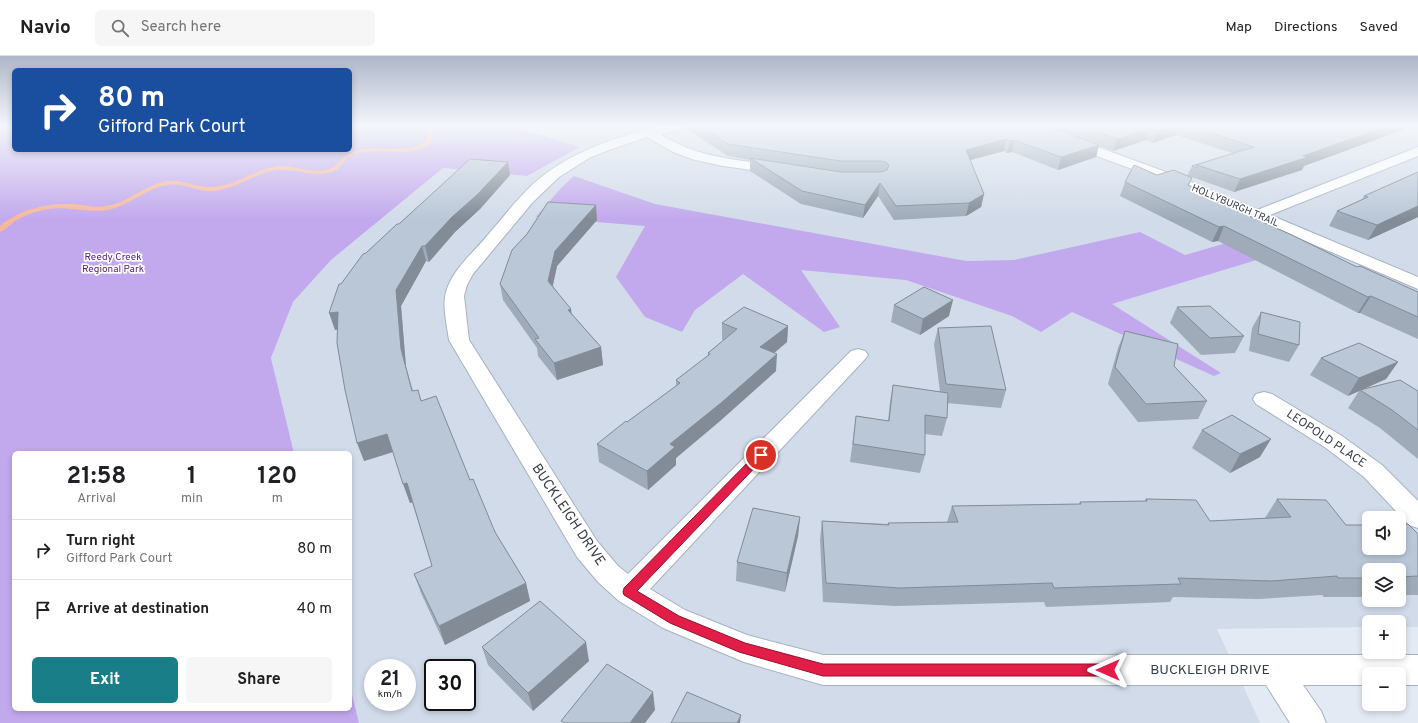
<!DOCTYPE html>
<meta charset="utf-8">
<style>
:root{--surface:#fff;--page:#f6f6f6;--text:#202124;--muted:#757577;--line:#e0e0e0;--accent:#197e87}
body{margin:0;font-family:Overpass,sans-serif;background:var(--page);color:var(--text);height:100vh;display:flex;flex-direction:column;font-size:15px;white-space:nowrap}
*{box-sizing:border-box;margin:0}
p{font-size:13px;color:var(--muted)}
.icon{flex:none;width:22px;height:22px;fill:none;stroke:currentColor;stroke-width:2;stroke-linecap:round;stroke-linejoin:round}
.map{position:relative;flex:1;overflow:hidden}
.drawer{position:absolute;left:12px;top:395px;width:340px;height:260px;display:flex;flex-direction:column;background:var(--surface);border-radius:6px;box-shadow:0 2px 6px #0003}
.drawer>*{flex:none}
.top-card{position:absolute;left:12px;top:12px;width:340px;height:84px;border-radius:6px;box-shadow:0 2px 6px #0003;background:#1a4fa0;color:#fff;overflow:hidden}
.buttons{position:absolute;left:1362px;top:455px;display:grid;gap:8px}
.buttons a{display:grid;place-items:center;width:44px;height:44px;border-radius:6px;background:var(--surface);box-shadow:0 2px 6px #0003;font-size:20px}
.speed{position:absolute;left:364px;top:603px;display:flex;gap:8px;font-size:20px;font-weight:700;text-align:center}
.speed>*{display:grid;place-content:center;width:52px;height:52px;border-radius:50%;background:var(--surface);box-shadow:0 2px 6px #0003;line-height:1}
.speed small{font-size:10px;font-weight:400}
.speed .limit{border:2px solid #111;border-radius:6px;background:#fff;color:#111}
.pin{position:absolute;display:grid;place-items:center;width:34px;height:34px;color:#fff;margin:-17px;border:2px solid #fff;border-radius:50%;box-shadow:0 1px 4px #0007}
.me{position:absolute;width:44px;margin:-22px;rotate:270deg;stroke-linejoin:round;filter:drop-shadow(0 0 3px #0008)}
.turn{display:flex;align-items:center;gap:14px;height:84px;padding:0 20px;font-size:18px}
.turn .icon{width:52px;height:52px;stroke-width:2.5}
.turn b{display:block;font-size:28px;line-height:34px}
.eta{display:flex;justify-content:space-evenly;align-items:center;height:68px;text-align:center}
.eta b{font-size:24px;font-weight:700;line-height:28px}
.primary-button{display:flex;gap:8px;margin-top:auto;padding:8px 20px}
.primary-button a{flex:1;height:46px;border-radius:6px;background:var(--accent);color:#fff;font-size:16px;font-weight:700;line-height:46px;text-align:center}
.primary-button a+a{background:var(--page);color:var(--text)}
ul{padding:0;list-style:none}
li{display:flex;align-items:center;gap:12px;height:60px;padding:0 20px;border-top:1px solid var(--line)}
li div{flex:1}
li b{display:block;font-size:15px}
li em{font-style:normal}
header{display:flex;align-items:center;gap:24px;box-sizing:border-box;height:56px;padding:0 20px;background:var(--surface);border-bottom:1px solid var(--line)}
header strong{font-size:19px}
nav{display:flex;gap:22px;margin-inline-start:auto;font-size:14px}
.search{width:280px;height:36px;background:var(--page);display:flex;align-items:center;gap:10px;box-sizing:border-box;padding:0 14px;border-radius:6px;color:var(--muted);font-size:15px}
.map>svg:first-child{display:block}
.residential{fill:#d2dbe9;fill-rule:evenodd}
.green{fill:#c2a9ed}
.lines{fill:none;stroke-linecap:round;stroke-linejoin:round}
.stream{fill:#f7b99a;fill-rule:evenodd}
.minor-casing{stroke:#a6b2c0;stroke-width:2}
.minor{fill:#fff;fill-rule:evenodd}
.wall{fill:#9fabb9}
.shaded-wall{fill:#828b96}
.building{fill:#b9c7d7;stroke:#828b96}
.route{fill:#e11d48;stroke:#92132f}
.labels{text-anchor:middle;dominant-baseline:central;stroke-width:3.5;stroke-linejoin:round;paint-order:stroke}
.far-street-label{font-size:10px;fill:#343d47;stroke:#fff}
.far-park-label{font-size:10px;fill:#53217e;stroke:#fff}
.street-label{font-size:12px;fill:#343d47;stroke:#fff}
.near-street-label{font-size:14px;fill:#343d47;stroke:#fff}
</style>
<header>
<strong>Navio</strong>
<div class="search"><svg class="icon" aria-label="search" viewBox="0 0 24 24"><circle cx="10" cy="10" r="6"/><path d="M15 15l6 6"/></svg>Search here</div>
<nav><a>Map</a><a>Directions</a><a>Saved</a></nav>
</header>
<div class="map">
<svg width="1418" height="667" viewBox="0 0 1418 667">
<rect width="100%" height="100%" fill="#e4eaf4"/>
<path class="residential" d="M516 70H1418V571H1399V566H1369V571L1217 573 1260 667H359L350 630V397H294L271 302 293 246 331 204 443 112 527 120 580 91 513 71ZM1369 462H1399V492H1369ZM1369 514H1399V544H1369ZM373 612H407V646H373ZM433 612H467V646H433Z"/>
<g class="green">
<polygon points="0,70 14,70 14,94 350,94 350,70 516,70 514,71 580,91 527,120 443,112 331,204 293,246 271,302 294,397 14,397 14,653 350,653 350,630 359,667 0,667"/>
<polygon points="574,120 655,148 966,205 1014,204 1140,176 1185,199 1265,176 1299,191 1112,248 1221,317 1214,320 1072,256 1041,276 1012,260 906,224 801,214 840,271 824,276 743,218 695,254 682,276 645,261 616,221 645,170 536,161 561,132"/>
</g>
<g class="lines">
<path class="stream" d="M434 70H441L433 75 432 86C416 102 387 93 367 96 360 96 353 98 348 102 342 107 339 114 332 116 313 122 296 112 278 114 256 116 238 132 215 135 199 137 184 126 167 129 148 132 133 146 115 152 94 159 70 150 48 153 36 155 25 159 15 165 10 169 5 174 0 176V170C20 153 47 147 73 148 84 149 95 152 106 150 128 147 145 128 168 125 183 123 197 132 212 131 236 130 255 113 278 110 294 109 310 117 326 114 340 111 341 98 359 94 380 89 408 99 426 85L428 74Z"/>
<defs>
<g id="minor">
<path d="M661 70H685L683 73 660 78C700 103 735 103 780 110L785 111 787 114 785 117 780 118 723 110 695 104 673 96 647 81 609 94 591 101 559 121 532 147 473 218 467 229 464 240 469 284 597 485 618 510 628 518 851 295 858 293 865 295 868 299 865 303 650 533 685 554 747 579 823 599H1418V629H1399V618H1369V629H1303L1321 655 1326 667H1290L1266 629H823L744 606 663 572 619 545 598 526 577 501 449 284C447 269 442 250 446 236 452 214 473 197 487 180 502 163 516 144 533 128 569 96 615 81 661 70Z"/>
<polygon points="1022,70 1040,70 1177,120 1257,154 1418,91 1418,100 1270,159 1418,221 1418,233 1167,126 1024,73"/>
<polygon points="1264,336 1272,338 1342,380 1382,409 1418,445 1418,472 1409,469 1364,421 1326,392 1256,348 1253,343 1256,338"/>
</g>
</defs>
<use href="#minor" class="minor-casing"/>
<use href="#minor" class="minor"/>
</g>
<g class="wall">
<polygon points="685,70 1413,70 1304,110 1302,114 1234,136 1192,121 1189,129 1203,140 1357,211 1418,236 1418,283 1360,257 1358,257 1218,185 1212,186 1120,140 1125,126 1157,119 1187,120 1192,110 1232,97 1176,79 1153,87 1146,84 1113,95 1099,90 1096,101 1058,114 1012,96 1007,97 1004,95 970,104 984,138 981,151 966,160 894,164 878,140 863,162 801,148 750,115 750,104 728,100 685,72"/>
<polygon points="508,106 510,119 480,153 455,176 429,206 426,205 401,250 406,311 413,335 421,345 470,424 495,476 526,527 530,545 445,589 421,537 414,518 432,510 412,446 410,447 393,396 364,405 338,273 335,274 341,228 366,197 399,168"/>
<polygon points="1418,116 1418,161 1368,184 1329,170 1337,155 1362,143 1364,140"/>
<polygon points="597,164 557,210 553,230 572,258 601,291 603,309 557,324 538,300 537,292 503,244 500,228"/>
<polygon points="894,249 949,260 920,279 891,266"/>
<polygon points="1177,251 1244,280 1235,297 1201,299 1170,267"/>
<polygon points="1261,256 1299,289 1289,306 1249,295 1252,272"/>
<polygon points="722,267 788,270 787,286 774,297 776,315 720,365 676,402 676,409 648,434 599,406 597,388 676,330 676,324 708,300 708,297 724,284 722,284"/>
<polygon points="938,272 1006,334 1001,352 947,347 947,362 942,380 925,378 925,399 920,417 850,406 856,360 888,365 890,346 893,329 940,336 934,288"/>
<polygon points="1125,275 1174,310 1207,345 1198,363 1138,366 1108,328 1118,292"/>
<polygon points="1321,302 1398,306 1386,323 1363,333 1418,335 1418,403 1380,372 1348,352 1359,335 1348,340 1310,319"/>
<polygon points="1202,374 1260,401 1230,417 1192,392"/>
<polygon points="1146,443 1210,465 1265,462 1277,443 1346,469 1418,478 1418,539 1399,539 1399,514 1369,514 1369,541 1324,541 1322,539 1258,543 1173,541 1170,546 1046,551 1044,546 895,550 823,546 820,483 822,465 888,468 888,467 947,466 952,450 1079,448 1080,446 1145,445"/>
<polygon points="800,461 798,480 785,536 736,525 737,506"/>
<polygon points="482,591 589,605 533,655 488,609"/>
</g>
<g class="shaded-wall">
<polygon points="1172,70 1179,70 1176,79 1153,87 1157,75"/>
<polygon points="1387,70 1413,70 1304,110 1302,114 1234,136 1240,123 1303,100"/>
<polygon points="1150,72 1146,84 1113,95 1117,83"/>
<polygon points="1006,83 1004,95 963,106 966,94"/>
<polygon points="1014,84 1012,96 1007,97 1010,85"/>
<polygon points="1099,89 1096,101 1058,114 1061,101"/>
<polygon points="508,106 510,119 480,153 455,176 429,206 425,190 452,161"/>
<polygon points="880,127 878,140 863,162 865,149"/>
<polygon points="984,138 981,151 966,160 969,147"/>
<polygon points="596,149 597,164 557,210 550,241 548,225 555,195"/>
<polygon points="1418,150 1418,161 1368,184 1377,169"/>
<polygon points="1224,170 1218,185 1212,186 1219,171"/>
<polygon points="422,190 426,205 401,250 406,311 418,353 401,293 396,234"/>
<polygon points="1371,240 1360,257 1358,257 1368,241"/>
<polygon points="953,244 949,260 920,279 923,263"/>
<polygon points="571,253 573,269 568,254"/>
<polygon points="338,256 344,273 335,274 329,257"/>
<polygon points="788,270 787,286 760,309 760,291"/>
<polygon points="601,291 603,309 557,324 554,307"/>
<polygon points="777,298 776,315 720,365 676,402 676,409 648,434 647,415 670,388"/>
<polygon points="1398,306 1386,323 1348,340 1359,322"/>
<polygon points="387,378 393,396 364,405 357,387"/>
<polygon points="1271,383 1260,401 1230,417 1240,398"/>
<polygon points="407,427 413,446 410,447 403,428"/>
<polygon points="800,461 798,480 785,536 787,517"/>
<polygon points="526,527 530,545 445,589 439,570"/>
<polygon points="586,586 589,605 533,655 528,637"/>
<polygon points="653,636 655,654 645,667 630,667"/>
<polygon points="741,659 740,667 737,667"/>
</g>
<g class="building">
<polygon points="699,70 1046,70 1099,89 1061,101 1014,84 1010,85 1006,83 966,94 984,138 969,147 896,150 880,127 865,149 802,135 750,102 841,116 881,116 887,114 889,109 886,106 881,105 841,105 728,88"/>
<polygon points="1080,70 1172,70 1157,75 1150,72 1117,83"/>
<polygon points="1189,70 1387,70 1303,100 1308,101 1240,123 1197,109 1196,112 1192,110 1254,91"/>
<polygon points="470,103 508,106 477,139 452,161 425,190 422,190 396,234 401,293 412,335 418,334 421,345 436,340 470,424 473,423 495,476 526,527 439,570 414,518 432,510 407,427 403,428 387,378 357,387 345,334 337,287 338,256 329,257 339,228 341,228 363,198 366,197 397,168 399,168"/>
<polygon points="1134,109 1157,119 1174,114 1192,122 1188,129 1205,137 1200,138 1292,179 1357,211 1360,210 1418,236 1418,261 1371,240 1368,241 1224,170 1219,171 1125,126"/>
<polygon points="1418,116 1418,150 1377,169 1337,155 1368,141 1364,140"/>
<polygon points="548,146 596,149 555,195 548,225 571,253 568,254 601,291 554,307 535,283 539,282 500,228 512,194 527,178"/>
<polygon points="924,231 953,244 923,263 894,249"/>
<polygon points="1210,250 1244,280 1210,282 1177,251"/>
<polygon points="744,251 788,270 760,291 777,298 721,347 670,388 675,391 647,415 597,388 626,365 627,366 680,327 676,324 710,298 708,297 737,273 722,267"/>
<polygon points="1261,256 1300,266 1299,289 1258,278"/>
<polygon points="991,270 1006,334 946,328 938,272"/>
<polygon points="1125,275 1178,288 1174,310 1207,345 1146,348 1115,311"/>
<polygon points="1359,287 1398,306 1359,322 1321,302"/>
<polygon points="1400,324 1418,335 1418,374 1392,354 1360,334"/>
<polygon points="893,329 948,337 947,362 925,359 925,399 853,388 856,360 889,365"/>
<polygon points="1232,359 1271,383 1240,398 1202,374"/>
<polygon points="1146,443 1196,444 1210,465 1291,461 1277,443 1326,444 1346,469 1369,469 1369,492 1399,492 1399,468 1408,468 1418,478 1418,520 1399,521 1399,514 1369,514 1369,522 1338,522 1337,520 1271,525 1178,522 1181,528 1054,532 1052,527 900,532 826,527 822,465 889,469 888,467 958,466 952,450 1081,448 1080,446 1147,445"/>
<polygon points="753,452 800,461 787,517 737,506"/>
<polygon points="540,545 586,586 528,637 482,591"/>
<polygon points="607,608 653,636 630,667 565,667 561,665"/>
<polygon points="687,636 741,659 737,667 671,667"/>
</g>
<linearGradient id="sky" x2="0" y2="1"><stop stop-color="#aeb6c9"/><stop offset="0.43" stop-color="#f3f6fa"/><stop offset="1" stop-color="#f3f6fa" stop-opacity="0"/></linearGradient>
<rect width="1418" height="163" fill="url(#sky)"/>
<polygon class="route" points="761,395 766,399 765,401 637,535 679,560 745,587 823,608 1108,608 1112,610 1114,614 1112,618 1108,620 823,620 739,596 670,567 624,539 623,536 624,532 758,396"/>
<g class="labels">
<g class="far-street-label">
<text transform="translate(1235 150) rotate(23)">HOLLYBURGH TRAIL</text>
</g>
<g class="far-park-label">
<text x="113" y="201">Reedy Creek<tspan x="113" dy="12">Regional Park</tspan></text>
</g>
<g class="street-label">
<text transform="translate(1326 383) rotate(34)">LEOPOLD PLACE</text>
</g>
<g class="near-street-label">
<text transform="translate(568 459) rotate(56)">BUCKLEIGH DRIVE</text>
<text x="1210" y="614">BUCKLEIGH DRIVE</text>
</g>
</g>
</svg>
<div class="buttons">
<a><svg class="icon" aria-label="sound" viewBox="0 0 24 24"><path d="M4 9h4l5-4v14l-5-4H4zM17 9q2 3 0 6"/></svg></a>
<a><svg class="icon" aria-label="layers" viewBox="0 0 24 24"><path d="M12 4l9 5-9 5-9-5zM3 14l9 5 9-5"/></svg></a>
<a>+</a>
<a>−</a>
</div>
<div class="speed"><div>21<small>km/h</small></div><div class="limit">30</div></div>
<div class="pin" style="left:761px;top:399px;background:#d93025"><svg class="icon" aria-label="arrive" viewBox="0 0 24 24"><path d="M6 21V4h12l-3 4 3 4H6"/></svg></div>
<svg class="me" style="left:1108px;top:614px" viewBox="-20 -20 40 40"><path d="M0-17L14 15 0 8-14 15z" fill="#e11d48" stroke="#fff" stroke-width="4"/></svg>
<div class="top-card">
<div class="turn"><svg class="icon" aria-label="right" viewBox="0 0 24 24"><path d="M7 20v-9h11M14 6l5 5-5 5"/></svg><div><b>80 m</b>Gifford Park Court</div></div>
</div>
<section class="drawer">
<div class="eta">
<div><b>21:58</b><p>Arrival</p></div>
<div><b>1</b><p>min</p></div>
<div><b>120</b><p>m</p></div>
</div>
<ul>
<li><svg class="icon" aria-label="right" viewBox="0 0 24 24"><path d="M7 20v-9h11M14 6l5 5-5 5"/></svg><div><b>Turn right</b><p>Gifford Park Court</p></div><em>80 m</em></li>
<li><svg class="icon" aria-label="arrive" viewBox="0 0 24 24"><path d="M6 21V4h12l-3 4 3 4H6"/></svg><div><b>Arrive at destination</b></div><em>40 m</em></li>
</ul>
<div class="primary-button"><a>Exit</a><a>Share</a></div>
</section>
</div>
